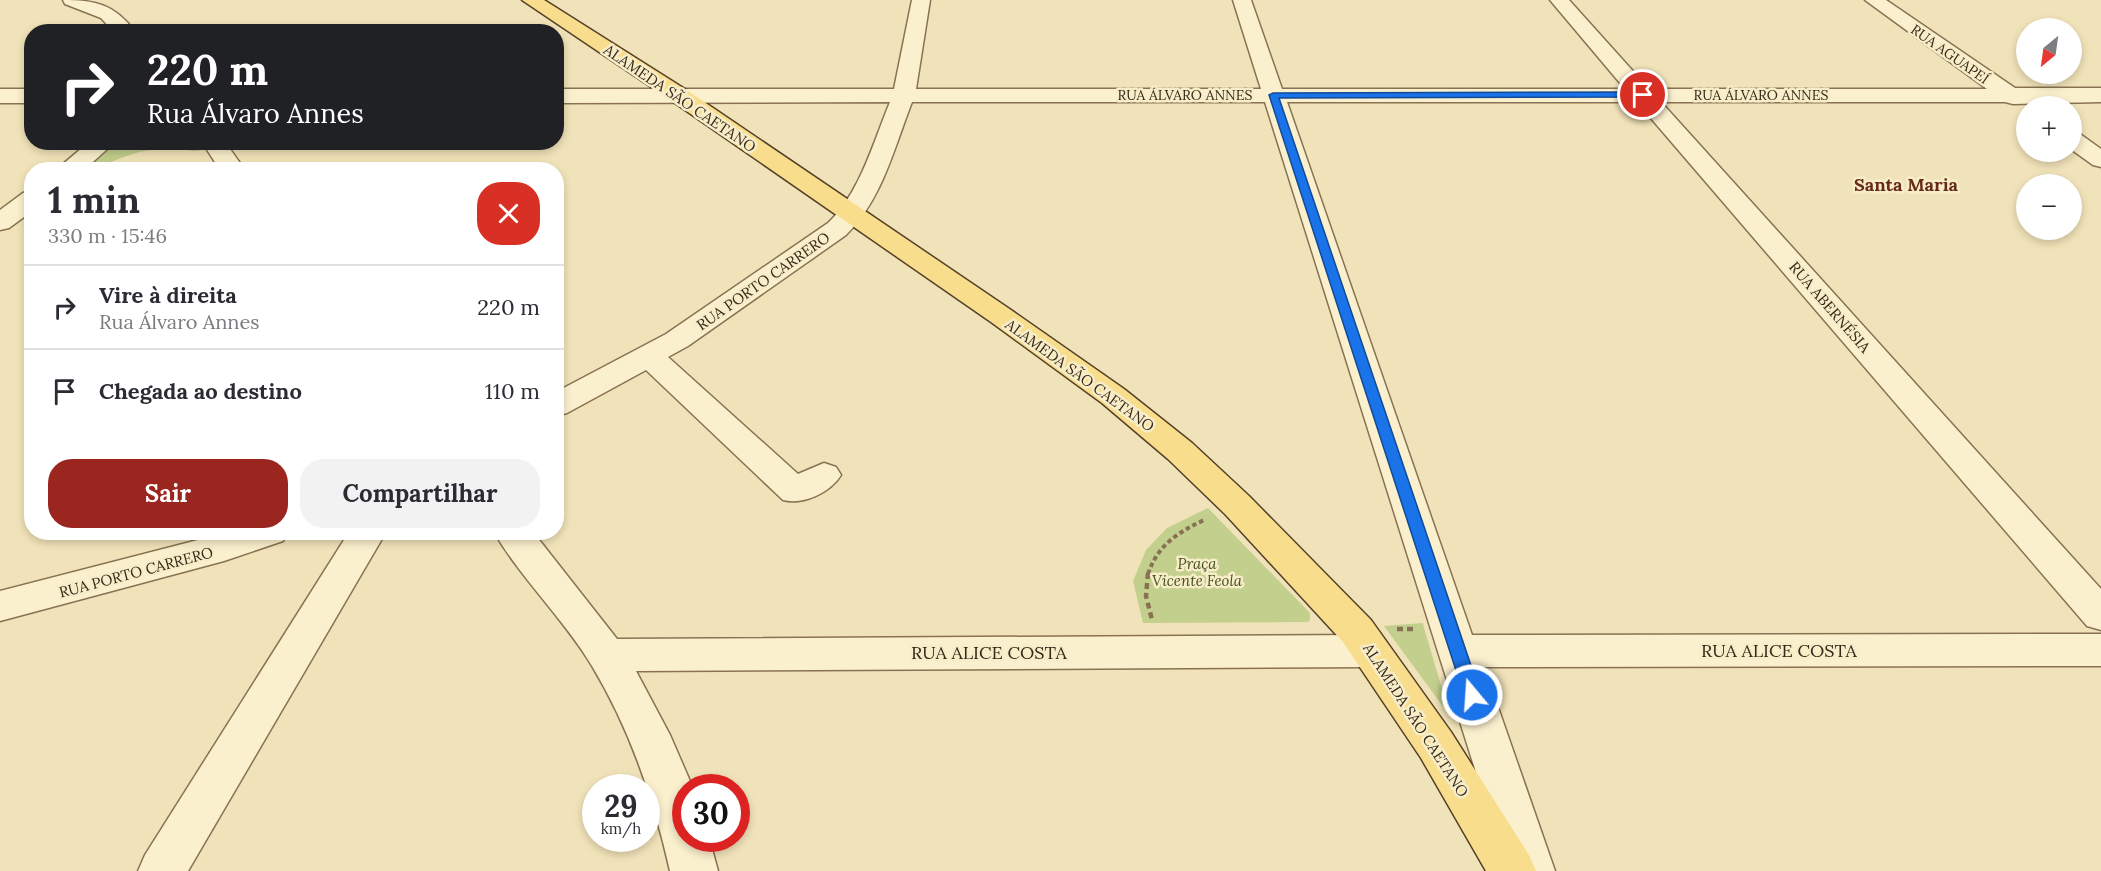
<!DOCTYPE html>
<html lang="pt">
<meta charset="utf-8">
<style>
:root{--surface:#fff;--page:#f2f2f3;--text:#2b2b33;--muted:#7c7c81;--line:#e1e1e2;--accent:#9b261f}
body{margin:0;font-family:Lora,serif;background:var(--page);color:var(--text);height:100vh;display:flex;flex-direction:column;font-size:22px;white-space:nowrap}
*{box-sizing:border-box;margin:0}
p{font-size:20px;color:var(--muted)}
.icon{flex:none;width:33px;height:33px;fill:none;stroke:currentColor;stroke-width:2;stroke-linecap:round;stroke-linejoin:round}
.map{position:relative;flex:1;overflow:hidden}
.drawer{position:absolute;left:24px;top:162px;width:540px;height:378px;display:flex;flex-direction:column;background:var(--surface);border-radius:24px;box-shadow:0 3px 9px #0003}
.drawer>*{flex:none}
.hud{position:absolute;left:24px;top:24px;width:540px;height:126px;border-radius:24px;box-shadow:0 3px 9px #0003;background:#202124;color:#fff;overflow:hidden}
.needle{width:39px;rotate:209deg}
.buttons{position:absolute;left:2016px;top:18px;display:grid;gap:12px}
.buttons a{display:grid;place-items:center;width:66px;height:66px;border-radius:50%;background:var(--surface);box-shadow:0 3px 9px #0003;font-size:30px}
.speed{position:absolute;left:582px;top:774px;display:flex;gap:12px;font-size:30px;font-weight:700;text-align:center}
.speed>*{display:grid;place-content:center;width:78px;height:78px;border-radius:50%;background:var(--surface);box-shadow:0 3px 9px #0003;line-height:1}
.speed small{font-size:15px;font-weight:400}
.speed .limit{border:9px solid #d22;background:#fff;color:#111}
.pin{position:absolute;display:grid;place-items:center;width:51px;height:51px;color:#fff;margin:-26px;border:3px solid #fff;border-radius:50%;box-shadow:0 2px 6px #0007}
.me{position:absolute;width:66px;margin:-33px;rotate:342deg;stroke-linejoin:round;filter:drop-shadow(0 0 4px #0008)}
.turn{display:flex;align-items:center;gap:21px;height:126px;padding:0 24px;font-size:27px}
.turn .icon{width:78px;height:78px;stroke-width:2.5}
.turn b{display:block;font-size:42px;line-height:51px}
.round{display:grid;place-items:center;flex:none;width:63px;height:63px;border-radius:24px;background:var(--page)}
.head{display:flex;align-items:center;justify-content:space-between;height:102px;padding:0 24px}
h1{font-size:36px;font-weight:800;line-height:45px}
.button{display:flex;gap:12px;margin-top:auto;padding:12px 24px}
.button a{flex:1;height:69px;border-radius:24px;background:var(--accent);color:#fff;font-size:24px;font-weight:800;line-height:69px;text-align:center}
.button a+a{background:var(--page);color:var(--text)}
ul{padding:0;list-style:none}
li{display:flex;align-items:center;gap:18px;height:84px;padding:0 24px;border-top:2px solid var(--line)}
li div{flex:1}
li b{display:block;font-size:22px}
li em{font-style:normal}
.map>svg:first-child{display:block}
.green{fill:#c3cf8d}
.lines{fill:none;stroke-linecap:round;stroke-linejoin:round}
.minor-casing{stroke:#887253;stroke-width:3}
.major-casing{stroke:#554028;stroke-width:3}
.path-far1{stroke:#887253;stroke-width:4;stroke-dasharray:4.5 3;stroke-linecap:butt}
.path{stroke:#887253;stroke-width:4.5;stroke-dasharray:6 4;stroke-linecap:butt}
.minor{fill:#fbf0cd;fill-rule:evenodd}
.major{fill:#f8dd8d;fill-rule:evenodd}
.route{fill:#1a73e8;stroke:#114b97;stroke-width:1.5}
.labels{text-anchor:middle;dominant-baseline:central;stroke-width:5;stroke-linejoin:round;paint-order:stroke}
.far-street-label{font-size:14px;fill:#362919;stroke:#f8edc9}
.street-label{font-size:15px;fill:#362919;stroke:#f8edc9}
.park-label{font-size:15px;font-style:italic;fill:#43531e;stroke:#f8edc9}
.far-district-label{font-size:18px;font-weight:bold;fill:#652b16;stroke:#f8edc9}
.near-street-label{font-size:18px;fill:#362919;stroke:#f8edc9}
</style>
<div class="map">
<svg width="2101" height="871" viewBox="0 0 2101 871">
<rect width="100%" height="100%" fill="#f1e3b9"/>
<g class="green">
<path d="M116 143H199L204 149C189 154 186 148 172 148 163 148 153 150 144 151 126 154 101 169 85 167Z"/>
<polygon points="1208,508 1310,613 1310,620 1307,622 1143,623 1133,581 1146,550 1167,528"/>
<polygon points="1423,623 1424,628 1450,716 1384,626"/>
</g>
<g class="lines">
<defs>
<g id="minor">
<path d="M63 0C94 0 115 4 135 32H114L101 18 65 4Z"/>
<path d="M912 0H930L916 89H1261L1233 0H1251L1282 89H1625L1550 0H1569L1649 89H1987L1865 0H1886L2015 88H2101V102L2013 104 2005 102H1661L2101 589V630L2087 626 1637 102H1287L1472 635 2101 634V666L1484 667 1555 871H1507L1265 102H912C894 148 882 200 846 235L688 346 668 357 798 474 824 463 836 467 841 475C830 493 803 505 783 500L646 370 567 413 556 416V392L666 334 828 223C860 193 873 143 890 102L556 103V89H894Z"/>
<rect x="0" y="89" width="32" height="14"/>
<polygon points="2072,132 2080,134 2101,149 2101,167 2093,165 2072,150"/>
<polygon points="89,142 115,142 84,170 56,170"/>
<polygon points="202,142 225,142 245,170 220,170"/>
<polygon points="32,191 32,211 9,228 0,230 0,210 23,193"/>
<polygon points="229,532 288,532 283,541 224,561 0,621 0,591"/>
<polygon points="349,532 386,532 188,871 138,871 145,855"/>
<path d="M494 532H533L617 639 1370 635 1384 640 1390 651 1384 662 1370 667 636 671 670 735 693 788H686V838H709L718 871H670C654 800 630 729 592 666 564 619 522 580 494 532Z"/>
</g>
<polygon id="major" points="522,0 544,0 688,91 1011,310 1124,389 1192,443 1249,496 1371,620 1451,732 1529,855 1536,871 1486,871 1421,758 1343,642 1225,514 1168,459 1102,403 991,322 672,101"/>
</defs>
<use href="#minor" class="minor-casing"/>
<use href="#major" class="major-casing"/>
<path class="path-far1" d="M1148 574C1158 544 1179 532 1206 519"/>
<g class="path">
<polyline points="1148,573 1146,596 1152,620"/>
<polyline points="1397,629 1413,629"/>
</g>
<use href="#minor" class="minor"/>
<use href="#major" class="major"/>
</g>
<polygon class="route" points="1643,92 1647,95 1646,97 1279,98 1481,695 1478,700 1472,702 1466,700 1464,695 1269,95 1273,93"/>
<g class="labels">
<g class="far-street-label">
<text transform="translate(1950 54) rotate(35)">RUA AGUAPEÍ</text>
<text x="1185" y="95">RUA ÁLVARO ANNES</text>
<text x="1761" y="95">RUA ÁLVARO ANNES</text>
</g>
<g class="street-label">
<text transform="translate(680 98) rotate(34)">ALAMEDA SÃO CAETANO</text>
<text transform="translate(763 281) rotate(-35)">RUA PORTO CARRERO</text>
<text transform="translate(1830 307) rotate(49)">RUA ABERNÉSIA</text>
<text transform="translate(1080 375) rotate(36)">ALAMEDA SÃO CAETANO</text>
<text transform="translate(136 572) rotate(-15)">RUA PORTO CARRERO</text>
<text transform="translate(1416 720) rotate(57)">ALAMEDA SÃO CAETANO</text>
</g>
<g class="park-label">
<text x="1197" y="563">Praça<tspan x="1197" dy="17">Vicente Feola</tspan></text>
</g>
<g class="far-district-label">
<text x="1906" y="184">Santa Maria</text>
</g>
<g class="near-street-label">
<text x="1779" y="650">RUA ALICE COSTA</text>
<text x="989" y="652">RUA ALICE COSTA</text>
</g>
</g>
</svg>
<div class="buttons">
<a><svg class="needle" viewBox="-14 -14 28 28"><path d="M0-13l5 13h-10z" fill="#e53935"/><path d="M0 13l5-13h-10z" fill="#7c7c81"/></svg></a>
<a>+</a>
<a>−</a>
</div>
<div class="speed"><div>29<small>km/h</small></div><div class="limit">30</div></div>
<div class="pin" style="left:1643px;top:95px;background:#d93025"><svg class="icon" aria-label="arrive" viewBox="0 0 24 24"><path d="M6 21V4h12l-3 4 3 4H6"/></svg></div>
<svg class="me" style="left:1472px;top:695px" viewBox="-20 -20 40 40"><circle r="17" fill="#1a73e8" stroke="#fff" stroke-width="3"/><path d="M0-11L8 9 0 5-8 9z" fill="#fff"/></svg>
<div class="hud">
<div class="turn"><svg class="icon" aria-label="right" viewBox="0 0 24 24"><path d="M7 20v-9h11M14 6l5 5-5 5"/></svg><div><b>220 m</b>Rua Álvaro Annes</div></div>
</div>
<section class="drawer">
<div class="head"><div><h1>1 min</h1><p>330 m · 15:46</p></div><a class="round" style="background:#d93025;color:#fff"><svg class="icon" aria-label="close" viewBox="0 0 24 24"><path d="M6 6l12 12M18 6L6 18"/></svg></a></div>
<ul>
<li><svg class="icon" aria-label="right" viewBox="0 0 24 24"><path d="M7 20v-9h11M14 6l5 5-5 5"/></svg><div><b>Vire à direita</b><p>Rua Álvaro Annes</p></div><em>220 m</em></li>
<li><svg class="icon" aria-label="arrive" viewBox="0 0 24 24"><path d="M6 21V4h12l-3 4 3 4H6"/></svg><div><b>Chegada ao destino</b></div><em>110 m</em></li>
</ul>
<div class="button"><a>Sair</a><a>Compartilhar</a></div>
</section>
</div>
